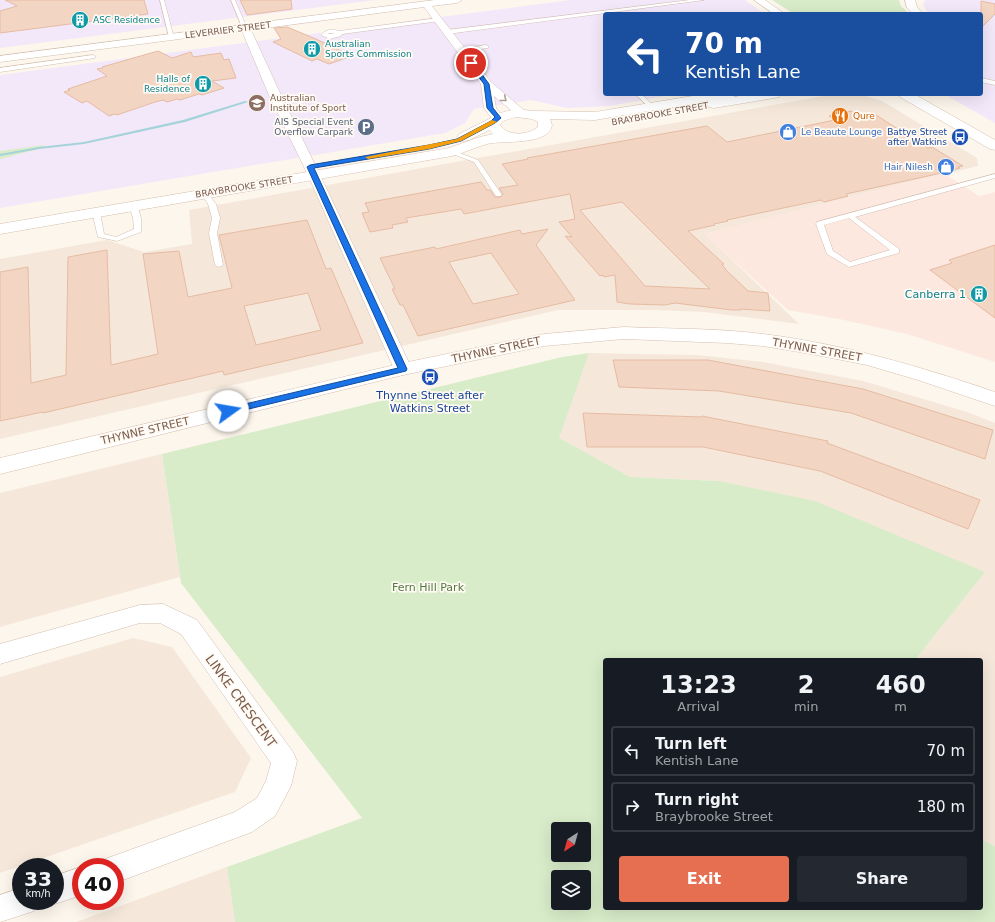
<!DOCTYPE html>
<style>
:root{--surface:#171b24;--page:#242831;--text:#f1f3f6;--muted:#9ea1a6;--line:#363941;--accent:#e76f51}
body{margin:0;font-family:"DejaVu Sans",sans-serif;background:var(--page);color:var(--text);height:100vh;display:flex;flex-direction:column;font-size:15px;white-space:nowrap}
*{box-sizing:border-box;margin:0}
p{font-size:13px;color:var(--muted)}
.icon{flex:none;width:22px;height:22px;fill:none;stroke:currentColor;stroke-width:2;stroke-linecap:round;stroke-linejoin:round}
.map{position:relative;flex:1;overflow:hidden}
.sheet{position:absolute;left:603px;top:658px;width:380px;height:252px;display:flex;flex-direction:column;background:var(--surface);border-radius:4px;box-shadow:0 4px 16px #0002}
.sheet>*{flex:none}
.top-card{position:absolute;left:603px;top:12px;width:380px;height:84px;border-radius:4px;box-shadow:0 4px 16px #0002;background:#1a4fa0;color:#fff;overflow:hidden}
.needle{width:26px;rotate:216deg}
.tools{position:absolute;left:551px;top:822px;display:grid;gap:8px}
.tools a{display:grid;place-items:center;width:40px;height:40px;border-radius:4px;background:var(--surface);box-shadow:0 4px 16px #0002;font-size:20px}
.speed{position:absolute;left:12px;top:858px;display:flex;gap:8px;font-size:20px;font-weight:700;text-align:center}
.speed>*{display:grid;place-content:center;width:52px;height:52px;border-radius:50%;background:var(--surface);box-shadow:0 4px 16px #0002;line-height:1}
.speed small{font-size:10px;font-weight:400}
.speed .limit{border:6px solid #d22;background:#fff;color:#111}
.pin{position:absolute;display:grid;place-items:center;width:34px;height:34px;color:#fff;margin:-17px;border:2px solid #fff;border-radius:50%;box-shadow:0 1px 4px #0007}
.me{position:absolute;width:44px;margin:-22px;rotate:77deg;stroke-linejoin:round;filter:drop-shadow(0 0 3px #0008)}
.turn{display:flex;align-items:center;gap:14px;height:84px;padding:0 16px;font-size:18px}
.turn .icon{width:52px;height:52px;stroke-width:2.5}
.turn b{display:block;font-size:28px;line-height:34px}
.eta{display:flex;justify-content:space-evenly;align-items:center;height:68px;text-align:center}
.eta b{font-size:24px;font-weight:700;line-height:28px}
.primary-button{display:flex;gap:8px;margin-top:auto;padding:8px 16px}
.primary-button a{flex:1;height:46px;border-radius:4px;background:var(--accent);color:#fff;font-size:16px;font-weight:700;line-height:46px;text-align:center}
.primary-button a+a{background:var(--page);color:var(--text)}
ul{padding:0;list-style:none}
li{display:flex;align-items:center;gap:12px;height:50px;margin:0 8px 6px;padding:0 8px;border:2px solid var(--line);border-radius:4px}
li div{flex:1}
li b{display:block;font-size:15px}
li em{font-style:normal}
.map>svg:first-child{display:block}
.residential{fill:#f5e8da}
.commercial{fill:#fde8e0}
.education{fill:#f3e8fa}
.green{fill:#d8ecc9;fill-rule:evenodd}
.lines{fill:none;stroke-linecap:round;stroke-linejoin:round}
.stream{fill:#a5d3da;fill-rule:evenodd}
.building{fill:#f3d5c3;stroke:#e6bba3;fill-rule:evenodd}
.lane-casing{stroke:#d1beb0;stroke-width:1}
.street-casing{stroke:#d1beb0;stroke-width:1}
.secondary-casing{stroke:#d6c0b0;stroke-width:1}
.lane{fill:#fff;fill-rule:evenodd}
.street{fill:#fff;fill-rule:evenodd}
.secondary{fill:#fff;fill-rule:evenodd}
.oneway{stroke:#af9d94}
.route{fill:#1a73e8;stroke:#114b97}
.slow{fill:#f59e0b}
.labels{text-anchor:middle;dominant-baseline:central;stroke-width:3.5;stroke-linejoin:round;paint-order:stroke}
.far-culture-label{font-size:9px;fill:#0d838f;stroke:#fffaf3;text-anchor:start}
.far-street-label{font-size:9px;fill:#7a5c4d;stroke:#fffaf3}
.far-education-label{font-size:9px;fill:#785e54;stroke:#fffaf3;text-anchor:start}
.far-food-label{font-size:9px;fill:#c56008;stroke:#fffaf3;text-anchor:start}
.far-service-label{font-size:9px;fill:#4e5e75;stroke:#fffaf3;text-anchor:end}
.far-shop-label{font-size:9px;fill:#366cbe;stroke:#fffaf3;text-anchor:start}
.far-transit-label{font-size:9px;fill:#164399;stroke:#fffaf3;text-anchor:end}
.culture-label{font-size:11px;fill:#0d838f;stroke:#fffaf3;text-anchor:end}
.street-label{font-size:11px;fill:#7a5c4d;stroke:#fffaf3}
.transit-label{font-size:11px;fill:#164399;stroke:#fffaf3}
.park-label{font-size:11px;fill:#537a41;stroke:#fffaf3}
.near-street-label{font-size:13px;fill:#7a5c4d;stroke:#fffaf3}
</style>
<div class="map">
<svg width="995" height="922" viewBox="0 0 995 922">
<rect width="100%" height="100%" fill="#fdf6ec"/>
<g class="residential">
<polygon points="835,94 859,94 882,101 977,158 978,166 705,234 799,324 704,312 655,310 558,310 0,439 0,259 107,240 144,252 192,244 189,210"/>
<polygon points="589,353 697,355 763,362 863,381 967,412 995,423 995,846 981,839 981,660 915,660 984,572 719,481 630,477 558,438"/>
<polygon points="162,454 180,577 0,627 0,493"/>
<polygon points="133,638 172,647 251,758 235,792 0,873 0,677"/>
<polygon points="227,867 235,922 76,922"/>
</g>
<polygon class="commercial" points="943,173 979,196 995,192 995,362 907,334 844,320 788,310 704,234"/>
<g class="education">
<polygon points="0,0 375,0 0,48"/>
<polygon points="570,0 745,0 765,14 605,14 605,94 676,94 609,106 567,108 531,100 474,109 465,123 445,133 0,208 0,75"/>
<polygon points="925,0 995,0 995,123 944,94 981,94 981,14 929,14 923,5"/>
</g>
<g class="green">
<polygon points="772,0 899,0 901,6 909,14 794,14"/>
<polygon points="44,145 46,147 0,159 0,151"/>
<path d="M589 353 559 438 630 477 719 481 815 501 985 572 915 660H605V908H981V839L995 846V922H235L227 867 362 818 181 583 162 454 562 357ZM558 829H584V855H558ZM558 877H584V903H558Z"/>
</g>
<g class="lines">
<polygon class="stream" points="245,101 248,102 185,122 121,136 84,144 39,149 0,156 0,154 39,147 84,142 183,120"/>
</g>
<g class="building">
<polygon points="5,0 144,0 148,14 0,33 0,11 17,6"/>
<polygon points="240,0 291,0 292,9 247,15"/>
<polygon points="981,1 995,4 995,14 981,28"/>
<polygon points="287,27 316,39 352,56 329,64 317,59 312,61 273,42 281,39 274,28"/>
<polygon points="158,51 172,58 191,52 193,57 221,53 224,60 229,59 236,78 212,81 224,88 202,95 199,94 180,100 177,99 167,102 163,100 155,102 117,115 115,114 109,116 87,101 82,103 64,92 70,90 68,89 107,76 97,69 103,68 102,67"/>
<path d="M851 111 858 115 873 113 921 144 928 148 932 147 963 166 958 167 960 168 937 174 846 194 848 196 824 202 821 200 727 220 728 221 714 224 715 225 688 231 724 264 722 265 726 269H725L748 291 768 293 770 311 740 309 741 310H732L675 303 665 305 630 304 617 302 615 275 604 277 603 275 600 276 565 236 572 237 559 222 575 219 570 194 464 214 461 209 406 218 408 222 392 225 393 228 370 232 362 213 369 212 365 203 481 182 487 190H490L495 197H501L503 194 499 188 518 185 502 164 528 159 527 158 707 126 727 142 835 120 829 116ZM622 202 691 271 710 289 645 286 580 210Z"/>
<path d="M307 220 326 269 331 268 363 343 224 375 223 371 43 413V412L0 421V272L28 267 31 383 66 375 68 257 107 250 111 365 158 354 143 254 179 251 188 297 232 288 219 235ZM308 293 321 330 256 345 244 306Z"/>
<path d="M548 229 536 245 575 300 418 336 403 305H400L392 289H395L380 258 435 247 436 249 520 230 522 234ZM491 253 519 294 473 304 449 262Z"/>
<polygon points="995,245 995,318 930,270 952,263 949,260"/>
<polygon points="613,360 708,360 863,389 993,430 985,459 851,413 719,391 619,387"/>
<polygon points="583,413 702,417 702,416 828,441 827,443 980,500 968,529 820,471 703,447 587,447"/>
</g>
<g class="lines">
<defs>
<g id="lane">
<polygon points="160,0 164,0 174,38 169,37"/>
<polygon points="231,0 235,0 247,28 242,27"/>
<polygon points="690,0 704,0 447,34 444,32 447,30"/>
<path d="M438 18 440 19V21L342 34 341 36 330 39 321 35C326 29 332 29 339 31ZM329 33 336 34H328Z"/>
<polygon points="486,45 488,46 488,48 460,52 457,50"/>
<polygon points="93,55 96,57 95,58 0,72 0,68"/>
<polygon points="981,78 995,81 995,85 981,82"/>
<polygon points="635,94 641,94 654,106 654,108 650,108"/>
<polygon points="450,151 454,151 478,160 502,195 500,196 496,196 474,162 450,153"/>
<path d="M995 174V178L855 217 899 249V253L849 267 827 254 816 224 817 222ZM849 218 890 250 850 262 833 251 824 225Z"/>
<polygon points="205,191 207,192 216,204 220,218 217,233 223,265 219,267 215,265 209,233 212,218 208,204 201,193"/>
<polygon points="130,203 136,203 137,205 141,218 141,232 117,241 98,237 92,212 93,210 96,210 100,212 104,234 116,237 134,229 133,218 129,205"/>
</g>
<g id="street">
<polygon points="435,0 462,0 457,3 432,6 491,82 525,111 527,113 525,115 517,115 494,96 496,108 504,118 502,121 494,121 484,108 481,84 424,7 251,30 280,93 320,175 412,369 409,373 403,375 397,373 394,369 308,175 268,93 242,31 0,62 0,56"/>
<polygon points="754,0 765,0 785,14 774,14"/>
<polygon points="905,0 915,0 917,7 923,14 913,14 907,8"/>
<polygon points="163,604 197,620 293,752 297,761 291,786 275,816 252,832 115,883 115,867 102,867 105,859 235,812 257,798 266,781 271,763 181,634 160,623 140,623 0,664 0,644 140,605"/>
<polygon points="81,867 81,895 55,904 48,901 55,901 55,876"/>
<polygon points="21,888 21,901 38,901 34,911 0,922 0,895"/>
</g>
<g id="secondary">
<path d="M705 94H736L734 97 750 94H781L779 97 774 98 714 108 709 107 707 104 709 101 595 120 550 119 552 125C549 146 503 140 487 144 475 147 464 153 452 156L0 234V224L449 148 480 137 493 134 489 130 469 140 464 141 459 140 457 137 459 134 491 118 493 115 515 109 534 111 595 112ZM516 117 532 119 538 122V127C529 135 507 137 500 125L503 121Z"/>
<polygon points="898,94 914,94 995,140 995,150 990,149 900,97"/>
<path d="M624 327C670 329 717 328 763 334 843 344 919 366 995 392V406L918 380 867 365 811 354 763 346 727 343 624 339 544 346 403 375 0 474V458L403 363 544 334Z"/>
</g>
</defs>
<use href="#lane" class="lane-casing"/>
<use href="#street" class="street-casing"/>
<use href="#secondary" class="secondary-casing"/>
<use href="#lane" class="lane"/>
<use href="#street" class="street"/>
<use href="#secondary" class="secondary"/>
</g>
<defs><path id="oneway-chevron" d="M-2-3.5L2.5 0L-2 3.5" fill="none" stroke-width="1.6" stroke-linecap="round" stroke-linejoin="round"/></defs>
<use class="oneway" href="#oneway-chevron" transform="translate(504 99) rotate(39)"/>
<polygon class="route" points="469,62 473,62 489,84 493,108 501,118 495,123 461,141 429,149 314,168 407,369 406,371 228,414 225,413 223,411 225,409 228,408 398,368 307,167 310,165 429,145 457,139 491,121 495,117 487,108 484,84 468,63"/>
<polygon class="slow" points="492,120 497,122 461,141 429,149 368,159 365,157 457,139"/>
<defs>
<symbol id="building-disc" viewBox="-11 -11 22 22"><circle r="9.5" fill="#0f9aa8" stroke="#fffaf3"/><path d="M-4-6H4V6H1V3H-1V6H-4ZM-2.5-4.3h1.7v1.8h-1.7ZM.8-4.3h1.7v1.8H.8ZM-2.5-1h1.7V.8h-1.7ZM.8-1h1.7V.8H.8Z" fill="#fff"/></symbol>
<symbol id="university-disc" viewBox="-11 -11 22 22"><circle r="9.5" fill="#8d6e63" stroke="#fffaf3"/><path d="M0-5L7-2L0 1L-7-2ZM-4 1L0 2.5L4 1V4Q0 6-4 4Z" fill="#fff"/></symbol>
<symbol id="restaurant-disc" viewBox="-11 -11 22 22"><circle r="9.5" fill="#e8710a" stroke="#fffaf3"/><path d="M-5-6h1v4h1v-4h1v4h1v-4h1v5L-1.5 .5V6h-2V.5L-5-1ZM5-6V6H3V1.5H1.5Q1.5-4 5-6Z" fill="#fff"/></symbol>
<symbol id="parking-disc" viewBox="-11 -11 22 22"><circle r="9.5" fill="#5c6f8a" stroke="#fffaf3"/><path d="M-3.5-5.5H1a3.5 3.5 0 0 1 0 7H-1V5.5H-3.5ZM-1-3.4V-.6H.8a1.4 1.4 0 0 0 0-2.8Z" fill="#fff"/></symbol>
<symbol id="shop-disc" viewBox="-11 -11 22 22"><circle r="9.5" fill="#3f7fe0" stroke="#fffaf3"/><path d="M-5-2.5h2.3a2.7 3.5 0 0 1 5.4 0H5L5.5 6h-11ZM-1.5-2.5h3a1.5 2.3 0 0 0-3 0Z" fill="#fff"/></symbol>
<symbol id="bus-disc" viewBox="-11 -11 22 22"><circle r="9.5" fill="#1a4fb4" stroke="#fffaf3"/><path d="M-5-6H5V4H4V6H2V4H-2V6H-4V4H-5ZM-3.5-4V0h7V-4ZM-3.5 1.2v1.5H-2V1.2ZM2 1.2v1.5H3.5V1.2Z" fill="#fff"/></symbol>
</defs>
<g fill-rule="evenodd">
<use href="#building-disc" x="70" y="10" width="20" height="20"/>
<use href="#building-disc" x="302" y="39" width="20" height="20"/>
<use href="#building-disc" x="193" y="74" width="20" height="20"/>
<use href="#university-disc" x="247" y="93" width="20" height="20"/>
<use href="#restaurant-disc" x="830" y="106" width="20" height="20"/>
<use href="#parking-disc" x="356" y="117" width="20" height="20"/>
<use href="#shop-disc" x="778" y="122" width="20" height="20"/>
<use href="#bus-disc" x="950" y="127" width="20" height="20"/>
<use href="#shop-disc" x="936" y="157" width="20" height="20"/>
<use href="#building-disc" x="969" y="284" width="20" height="20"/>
<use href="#bus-disc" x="420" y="367" width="20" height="20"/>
</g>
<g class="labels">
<g class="far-culture-label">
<text x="93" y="20">ASC Residence</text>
<text x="325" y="44">Australian<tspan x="325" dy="10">Sports Commission</tspan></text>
<text x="190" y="79" text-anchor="end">Halls of<tspan x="190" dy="10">Residence</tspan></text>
</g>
<g class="far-street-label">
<text transform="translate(228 30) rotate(-7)">LEVERRIER STREET</text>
<text transform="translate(660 114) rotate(-10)">BRAYBROOKE STREET</text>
<text transform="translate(244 187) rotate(-9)">BRAYBROOKE STREET</text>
</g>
<g class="far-education-label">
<text x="270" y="98">Australian<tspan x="270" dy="10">Institute of Sport</tspan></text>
</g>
<g class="far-food-label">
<text x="853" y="116">Qure</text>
</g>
<g class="far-service-label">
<text x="353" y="122">AIS Special Event<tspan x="353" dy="10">Overflow Carpark</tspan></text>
</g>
<g class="far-shop-label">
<text x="801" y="132">Le Beaute Lounge</text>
<text x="933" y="167" text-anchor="end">Hair Nilesh</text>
</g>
<g class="far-transit-label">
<text x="947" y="132">Battye Street<tspan x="947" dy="10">after Watkins</tspan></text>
</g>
<g class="culture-label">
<text x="966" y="294">Canberra 1</text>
</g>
<g class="street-label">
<text transform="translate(496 350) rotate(-12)">THYNNE STREET</text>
<text transform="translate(817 350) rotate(10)">THYNNE STREET</text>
<text transform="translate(145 431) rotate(-13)">THYNNE STREET</text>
</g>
<g class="transit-label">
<text x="430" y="395">Thynne Street after<tspan x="430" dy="13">Watkins Street</tspan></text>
</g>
<g class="park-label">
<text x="428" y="587">Fern Hill Park</text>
</g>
<g class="near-street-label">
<text transform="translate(241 701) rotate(54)">LINKE CRESCENT</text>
</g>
</g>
</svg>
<div class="tools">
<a><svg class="needle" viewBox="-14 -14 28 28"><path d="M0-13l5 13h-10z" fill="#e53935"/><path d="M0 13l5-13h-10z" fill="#9ea1a6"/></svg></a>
<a><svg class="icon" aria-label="layers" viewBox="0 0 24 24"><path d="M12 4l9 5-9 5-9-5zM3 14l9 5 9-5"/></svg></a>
</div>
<div class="speed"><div>33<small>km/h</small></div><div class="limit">40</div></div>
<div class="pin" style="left:471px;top:63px;background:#d93025"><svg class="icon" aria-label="arrive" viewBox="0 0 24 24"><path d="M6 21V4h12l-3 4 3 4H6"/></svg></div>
<svg class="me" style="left:228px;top:411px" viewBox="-20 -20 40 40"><circle r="19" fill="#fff"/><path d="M0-13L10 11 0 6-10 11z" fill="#1a73e8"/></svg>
<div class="top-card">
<div class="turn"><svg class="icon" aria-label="left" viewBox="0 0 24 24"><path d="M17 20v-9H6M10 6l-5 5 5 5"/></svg><div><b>70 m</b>Kentish Lane</div></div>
</div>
<section class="sheet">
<div class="eta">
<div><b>13:23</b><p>Arrival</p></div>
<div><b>2</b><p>min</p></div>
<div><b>460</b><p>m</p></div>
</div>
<ul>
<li><svg class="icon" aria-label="left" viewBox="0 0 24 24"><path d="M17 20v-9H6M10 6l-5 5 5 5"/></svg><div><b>Turn left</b><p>Kentish Lane</p></div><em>70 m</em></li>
<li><svg class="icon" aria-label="right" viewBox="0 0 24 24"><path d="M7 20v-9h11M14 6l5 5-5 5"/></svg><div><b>Turn right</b><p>Braybrooke Street</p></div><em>180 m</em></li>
</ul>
<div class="primary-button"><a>Exit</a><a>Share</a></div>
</section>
</div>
